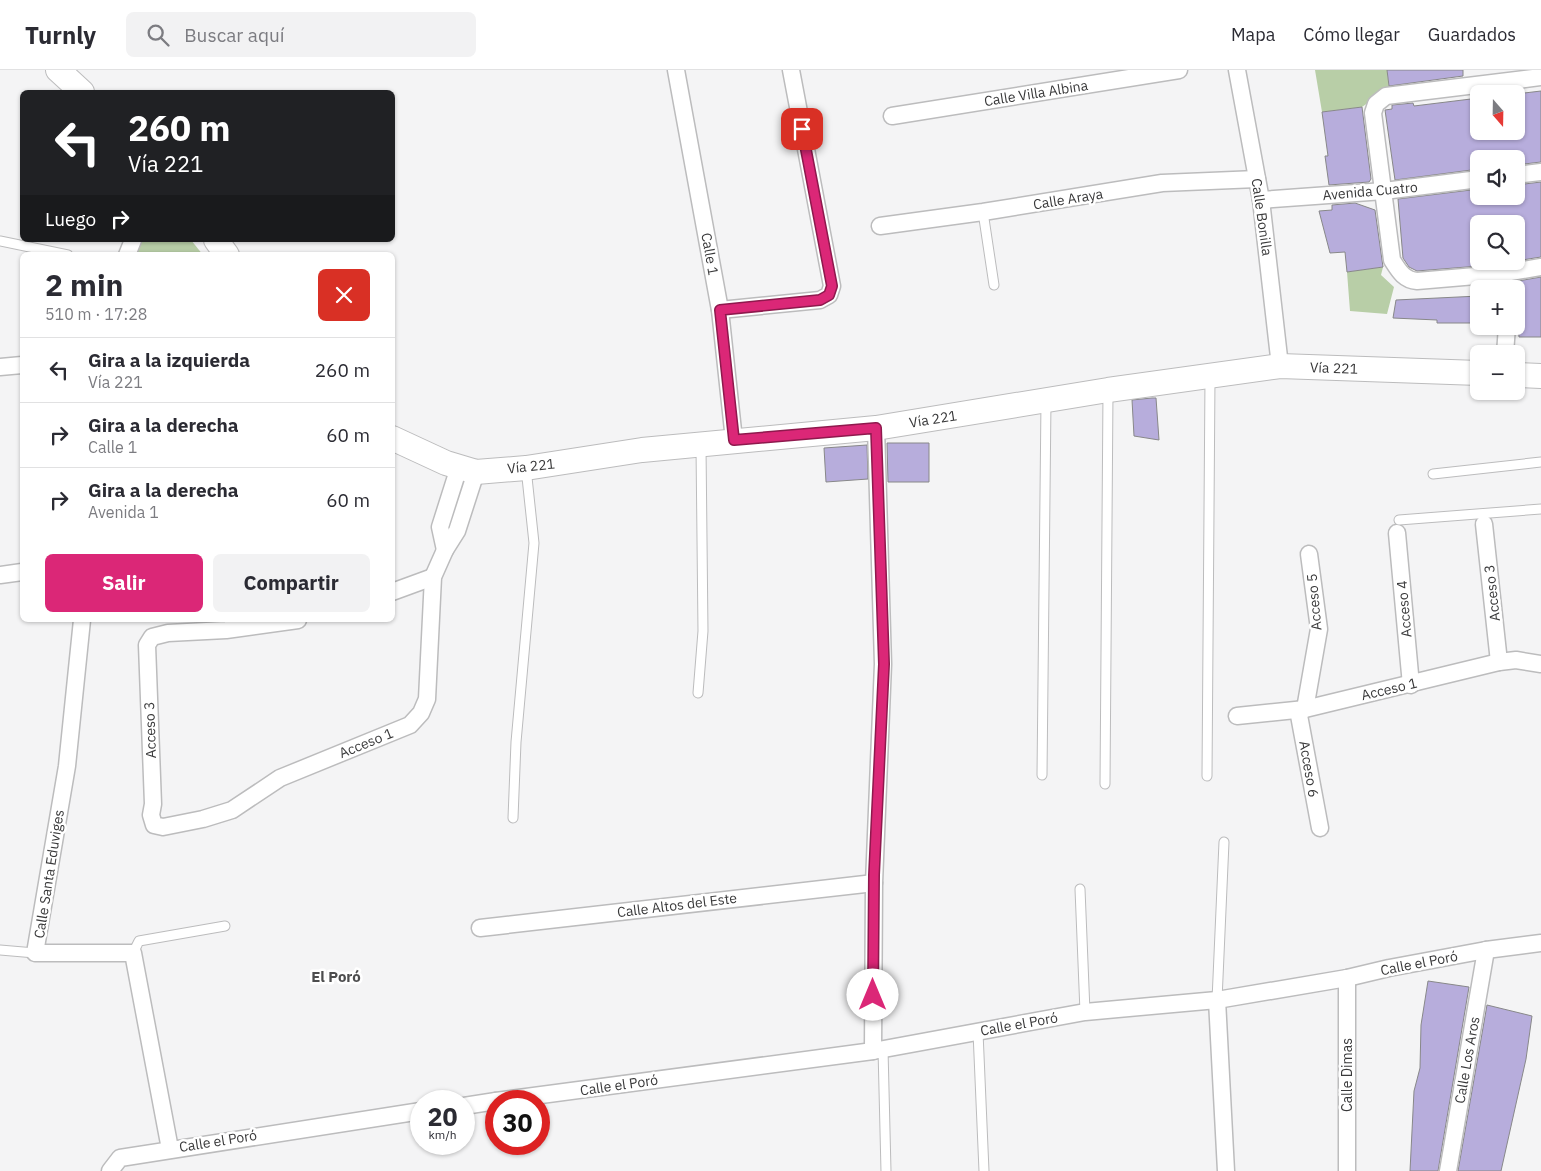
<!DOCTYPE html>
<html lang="es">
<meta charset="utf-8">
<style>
:root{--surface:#fff;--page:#f2f2f3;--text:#2b2b33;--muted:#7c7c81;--line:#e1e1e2;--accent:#db2777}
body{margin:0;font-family:"IBM Plex Sans",sans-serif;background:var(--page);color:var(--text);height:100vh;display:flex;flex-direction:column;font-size:19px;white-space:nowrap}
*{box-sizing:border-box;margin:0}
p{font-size:16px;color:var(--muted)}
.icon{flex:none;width:28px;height:28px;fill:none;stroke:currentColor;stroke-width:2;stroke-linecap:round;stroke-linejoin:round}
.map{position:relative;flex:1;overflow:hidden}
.drawer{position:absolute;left:20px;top:182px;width:375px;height:370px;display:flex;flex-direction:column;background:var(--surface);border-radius:8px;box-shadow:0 1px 4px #0004}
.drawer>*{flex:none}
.banner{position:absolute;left:20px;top:20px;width:375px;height:152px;border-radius:8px;box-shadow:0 1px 4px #0004;background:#202124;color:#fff;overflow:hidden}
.needle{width:32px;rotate:160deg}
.controls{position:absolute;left:1470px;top:15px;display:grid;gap:10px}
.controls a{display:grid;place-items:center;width:55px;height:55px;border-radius:8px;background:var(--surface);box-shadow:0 1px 4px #0004;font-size:25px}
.speed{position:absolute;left:410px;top:1020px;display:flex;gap:10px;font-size:25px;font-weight:700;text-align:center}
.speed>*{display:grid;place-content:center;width:65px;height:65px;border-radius:50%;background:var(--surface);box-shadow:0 1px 4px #0004;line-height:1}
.speed small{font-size:12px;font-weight:400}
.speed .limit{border:8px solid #d22;background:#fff;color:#111}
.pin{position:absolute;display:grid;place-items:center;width:42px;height:42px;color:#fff;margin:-21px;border-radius:10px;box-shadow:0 2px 8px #0006}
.me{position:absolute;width:55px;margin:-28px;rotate:0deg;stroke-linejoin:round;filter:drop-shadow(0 0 4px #0008)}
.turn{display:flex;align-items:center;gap:18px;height:105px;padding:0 25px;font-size:22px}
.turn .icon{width:65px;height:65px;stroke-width:2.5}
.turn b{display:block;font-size:35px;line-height:42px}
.then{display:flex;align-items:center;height:48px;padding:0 25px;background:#0003;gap:10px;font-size:19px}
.round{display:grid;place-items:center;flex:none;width:52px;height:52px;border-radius:8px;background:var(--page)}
.headline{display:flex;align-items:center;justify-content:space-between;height:85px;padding:0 25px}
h1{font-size:30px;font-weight:700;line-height:38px}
.cta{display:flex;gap:10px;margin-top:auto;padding:10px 25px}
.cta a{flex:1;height:58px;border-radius:8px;background:var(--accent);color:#fff;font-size:20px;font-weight:700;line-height:58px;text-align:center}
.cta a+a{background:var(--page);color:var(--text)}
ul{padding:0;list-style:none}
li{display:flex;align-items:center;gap:15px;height:65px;padding:0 25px;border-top:1px solid var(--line)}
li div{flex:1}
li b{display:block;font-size:19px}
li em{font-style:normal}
header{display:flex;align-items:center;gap:30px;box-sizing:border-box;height:70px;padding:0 25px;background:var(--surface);border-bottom:1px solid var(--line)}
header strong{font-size:24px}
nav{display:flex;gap:28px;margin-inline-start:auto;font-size:18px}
.search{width:350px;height:45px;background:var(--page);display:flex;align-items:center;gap:12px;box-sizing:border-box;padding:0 18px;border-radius:8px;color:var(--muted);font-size:19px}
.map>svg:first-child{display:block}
.green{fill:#b8cea7}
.building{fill:#b7addc;stroke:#888889}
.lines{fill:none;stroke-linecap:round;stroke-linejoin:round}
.lane-casing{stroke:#bcbcbd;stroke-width:11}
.street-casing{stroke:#bcbcbd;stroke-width:19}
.secondary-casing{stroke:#bcbcbd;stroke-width:26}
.lane{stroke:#fff;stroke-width:9}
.street{stroke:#fff;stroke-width:16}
.secondary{stroke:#fff;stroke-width:24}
.route-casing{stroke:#8e194d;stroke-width:12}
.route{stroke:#db2777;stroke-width:9}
.labels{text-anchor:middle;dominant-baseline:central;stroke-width:5;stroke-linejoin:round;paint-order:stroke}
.street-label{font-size:14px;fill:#39393a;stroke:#fff}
.neighbourhood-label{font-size:15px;font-weight:bold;fill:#4d4d4e;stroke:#fff}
</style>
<header>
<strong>Turnly</strong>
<div class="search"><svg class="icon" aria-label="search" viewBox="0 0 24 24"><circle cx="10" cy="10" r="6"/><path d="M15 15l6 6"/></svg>Buscar aquí</div>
<nav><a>Mapa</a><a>Cómo llegar</a><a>Guardados</a></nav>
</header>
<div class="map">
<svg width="1541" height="1101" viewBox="0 0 1541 1101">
<rect width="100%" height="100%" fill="#f4f4f5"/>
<g class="green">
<polygon points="1315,0 1387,0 1389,18 1362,37 1322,42"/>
<polygon points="139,170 191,170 203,185 133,185"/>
<polygon points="1383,197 1381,205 1394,217 1387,244 1350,241 1347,202"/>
</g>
<g class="building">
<polygon points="1387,0 1463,0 1463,6 1389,16"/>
<polygon points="1541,21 1541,92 1516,95 1516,89 1479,89 1479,99 1395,110 1385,40 1392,39 1392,35 1413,33 1414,36 1479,28 1479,61 1516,61 1516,24"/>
<polygon points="1362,37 1371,109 1369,112 1329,115 1325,86 1328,86 1322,42"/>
<polygon points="1541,112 1541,187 1516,191 1516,154 1479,154 1479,196 1417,201 1409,197 1403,188 1398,129 1479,119 1479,126 1516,126 1516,115"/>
<polygon points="1355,133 1375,140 1383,197 1347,202 1345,182 1330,183 1319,141 1332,140 1332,135"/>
<polygon points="1541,207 1541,267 1519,267 1516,214 1518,211"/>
<polygon points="1479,226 1479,253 1437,253 1437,250 1393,248 1396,230"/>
<polygon points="1152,328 1156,328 1159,370 1134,366 1132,330"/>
<polygon points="887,373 929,373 929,412 888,412"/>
<polygon points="867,375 868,409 826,412 824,378"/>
<polygon points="1428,911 1469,917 1438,1101 1410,1101 1414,1021 1420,998 1421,955"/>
<polygon points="1487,935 1532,946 1526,989 1501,1101 1458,1101"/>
</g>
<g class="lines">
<defs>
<g id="lane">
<polyline points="983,142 994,215"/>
<polyline points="0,171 68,185"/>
<polyline points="1433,404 1541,392"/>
<polyline points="1399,450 1541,439"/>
<polyline points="698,623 703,561 701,377"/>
<polyline points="1042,705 1046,331"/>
<polyline points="1207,706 1210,308"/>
<polyline points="1105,714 1108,322"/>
<polyline points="513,748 516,672 534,473 526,398"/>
<polyline points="1080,819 1085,942"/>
<polyline points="0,880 35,883"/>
<polyline points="133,883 139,871 225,856"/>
<polyline points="1217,930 1224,772"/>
<polyline points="978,962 984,1101"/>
<polyline points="883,979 886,1101"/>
</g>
<g id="street">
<polyline points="676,0 720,240 734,370"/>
<polyline points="1237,0 1261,130 1280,296"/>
<path d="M1541 7 1386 26 1376 34 1373 43 1392 190C1399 201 1404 210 1417 211L1499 204 1541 197"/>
<polyline points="892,46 1179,0"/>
<polyline points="1516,105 1541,102"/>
<polyline points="1261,130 1384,121 1479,109"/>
<polyline points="880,156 983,142 1162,113 1257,109"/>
<polyline points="127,185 133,170"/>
<polyline points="720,240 820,230 829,225 832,216 791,0"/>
<polyline points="1505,284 1507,256"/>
<polyline points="0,297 22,295"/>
<polyline points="1484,454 1499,592"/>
<polyline points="1397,463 1411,615"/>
<polyline points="445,480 440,457 459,397"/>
<polyline points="0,505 22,502"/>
<polyline points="392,522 433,507"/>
<polyline points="82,550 67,696 35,883 133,883 170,1079"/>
<polyline points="298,550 226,560 168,563 152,567 147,575 153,734 151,745 154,755 163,757 203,749 232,740 280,708 410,655 421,643 427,629 433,507 445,480 457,461 476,402"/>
<polyline points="1305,639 1319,559 1309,484"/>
<polyline points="1298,640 1320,758"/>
<polyline points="1237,646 1305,639 1499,592 1516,590 1541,594"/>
<polyline points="480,858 874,813"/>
<polyline points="1347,908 1347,1101"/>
<polyline points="1217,930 1226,1101"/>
<polyline points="873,981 874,813 883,594 876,358"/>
<polyline points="496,1031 873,981 1085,942 1217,930 1347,908 1389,898 1486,880 1541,873"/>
<polyline points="464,1036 496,1031"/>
<polyline points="110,1101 120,1088 421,1041"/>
<polyline points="1448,1101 1486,880"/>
</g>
<g id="secondary">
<polyline points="58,0 82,22"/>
<polyline points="216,170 227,185"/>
<polyline points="1516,305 1541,306"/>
<polyline points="392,368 446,393 476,402 526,398 642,380 876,358 1108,320 1280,296 1479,303"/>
</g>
</defs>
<use href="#lane" class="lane-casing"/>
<use href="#street" class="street-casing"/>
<use href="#secondary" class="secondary-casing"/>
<use href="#lane" class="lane"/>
<use href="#street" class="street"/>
<use href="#secondary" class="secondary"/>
</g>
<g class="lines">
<defs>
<polyline id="route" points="802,59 832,216 829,225 820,230 720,240 734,370 876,358 884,594 874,805 873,925"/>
</defs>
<use href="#route" class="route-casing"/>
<use href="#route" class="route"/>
</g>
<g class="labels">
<g class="street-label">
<text transform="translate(1036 23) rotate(-9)">Calle Villa Albina</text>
<text transform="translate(1370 121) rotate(-5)">Avenida Cuatro</text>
<text transform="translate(1068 129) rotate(-9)">Calle Araya</text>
<text transform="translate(1262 147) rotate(82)">Calle Bonilla</text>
<text transform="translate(710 184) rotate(80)">Calle 1</text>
<text transform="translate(1334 298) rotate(2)">Vía 221</text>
<text transform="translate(933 349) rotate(-9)">Vía 221</text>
<text transform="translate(531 396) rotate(-6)">Vía 221</text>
<text transform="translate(1492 523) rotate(-96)">Acceso 3</text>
<text transform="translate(1314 532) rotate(-95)">Acceso 5</text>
<text transform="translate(1404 539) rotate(-95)">Acceso 4</text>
<text transform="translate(1389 619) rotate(-13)">Acceso 1</text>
<text transform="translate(150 660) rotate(-92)">Acceso 3</text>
<text transform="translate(366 673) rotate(-22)">Acceso 1</text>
<text transform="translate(1309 699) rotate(80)">Acceso 6</text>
<text transform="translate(49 804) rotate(-81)">Calle Santa Eduviges</text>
<text transform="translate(677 835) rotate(-7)">Calle Altos del Este</text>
<text transform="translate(1419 893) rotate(-11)">Calle el Poró</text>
<text transform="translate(1019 954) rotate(-10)">Calle el Poró</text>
<text transform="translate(1467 990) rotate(-80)">Calle Los Aros</text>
<text transform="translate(1347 1005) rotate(-90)">Calle Dimas</text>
<text transform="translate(619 1015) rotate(-8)">Calle el Poró</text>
<text transform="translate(218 1071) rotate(-9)">Calle el Poró</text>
</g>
<g class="neighbourhood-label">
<text x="336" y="906">El Poró</text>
</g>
</g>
</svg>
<div class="controls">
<a><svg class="needle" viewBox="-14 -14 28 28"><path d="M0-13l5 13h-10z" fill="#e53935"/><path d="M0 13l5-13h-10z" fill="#7c7c81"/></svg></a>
<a><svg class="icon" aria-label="sound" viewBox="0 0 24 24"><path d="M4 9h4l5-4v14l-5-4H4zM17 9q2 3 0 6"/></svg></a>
<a><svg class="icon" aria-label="search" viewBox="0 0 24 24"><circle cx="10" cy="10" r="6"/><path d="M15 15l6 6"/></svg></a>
<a>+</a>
<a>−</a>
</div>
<div class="speed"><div>20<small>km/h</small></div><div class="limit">30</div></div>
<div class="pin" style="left:802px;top:59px;background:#d93025"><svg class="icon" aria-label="arrive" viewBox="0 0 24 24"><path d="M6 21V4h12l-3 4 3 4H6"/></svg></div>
<svg class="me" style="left:873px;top:925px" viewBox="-20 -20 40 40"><circle r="19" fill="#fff"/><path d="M0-13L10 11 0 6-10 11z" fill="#db2777"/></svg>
<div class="banner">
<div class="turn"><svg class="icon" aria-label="left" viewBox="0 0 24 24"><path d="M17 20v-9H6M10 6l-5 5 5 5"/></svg><div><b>260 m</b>Vía 221</div></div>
<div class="then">Luego<svg class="icon" aria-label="right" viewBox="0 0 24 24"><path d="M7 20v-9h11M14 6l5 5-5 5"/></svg></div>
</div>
<section class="drawer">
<div class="headline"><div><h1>2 min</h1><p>510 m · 17:28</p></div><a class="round" style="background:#d93025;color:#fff"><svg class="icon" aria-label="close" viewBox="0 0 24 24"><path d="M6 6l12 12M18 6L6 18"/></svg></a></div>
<ul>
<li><svg class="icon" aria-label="left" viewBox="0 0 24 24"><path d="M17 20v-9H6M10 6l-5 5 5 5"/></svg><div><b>Gira a la izquierda</b><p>Vía 221</p></div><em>260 m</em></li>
<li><svg class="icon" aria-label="right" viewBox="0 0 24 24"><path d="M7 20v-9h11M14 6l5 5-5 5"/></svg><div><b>Gira a la derecha</b><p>Calle 1</p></div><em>60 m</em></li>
<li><svg class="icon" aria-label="right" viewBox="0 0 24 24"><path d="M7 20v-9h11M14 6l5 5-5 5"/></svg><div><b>Gira a la derecha</b><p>Avenida 1</p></div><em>60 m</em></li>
</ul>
<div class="cta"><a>Salir</a><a>Compartir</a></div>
</section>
</div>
